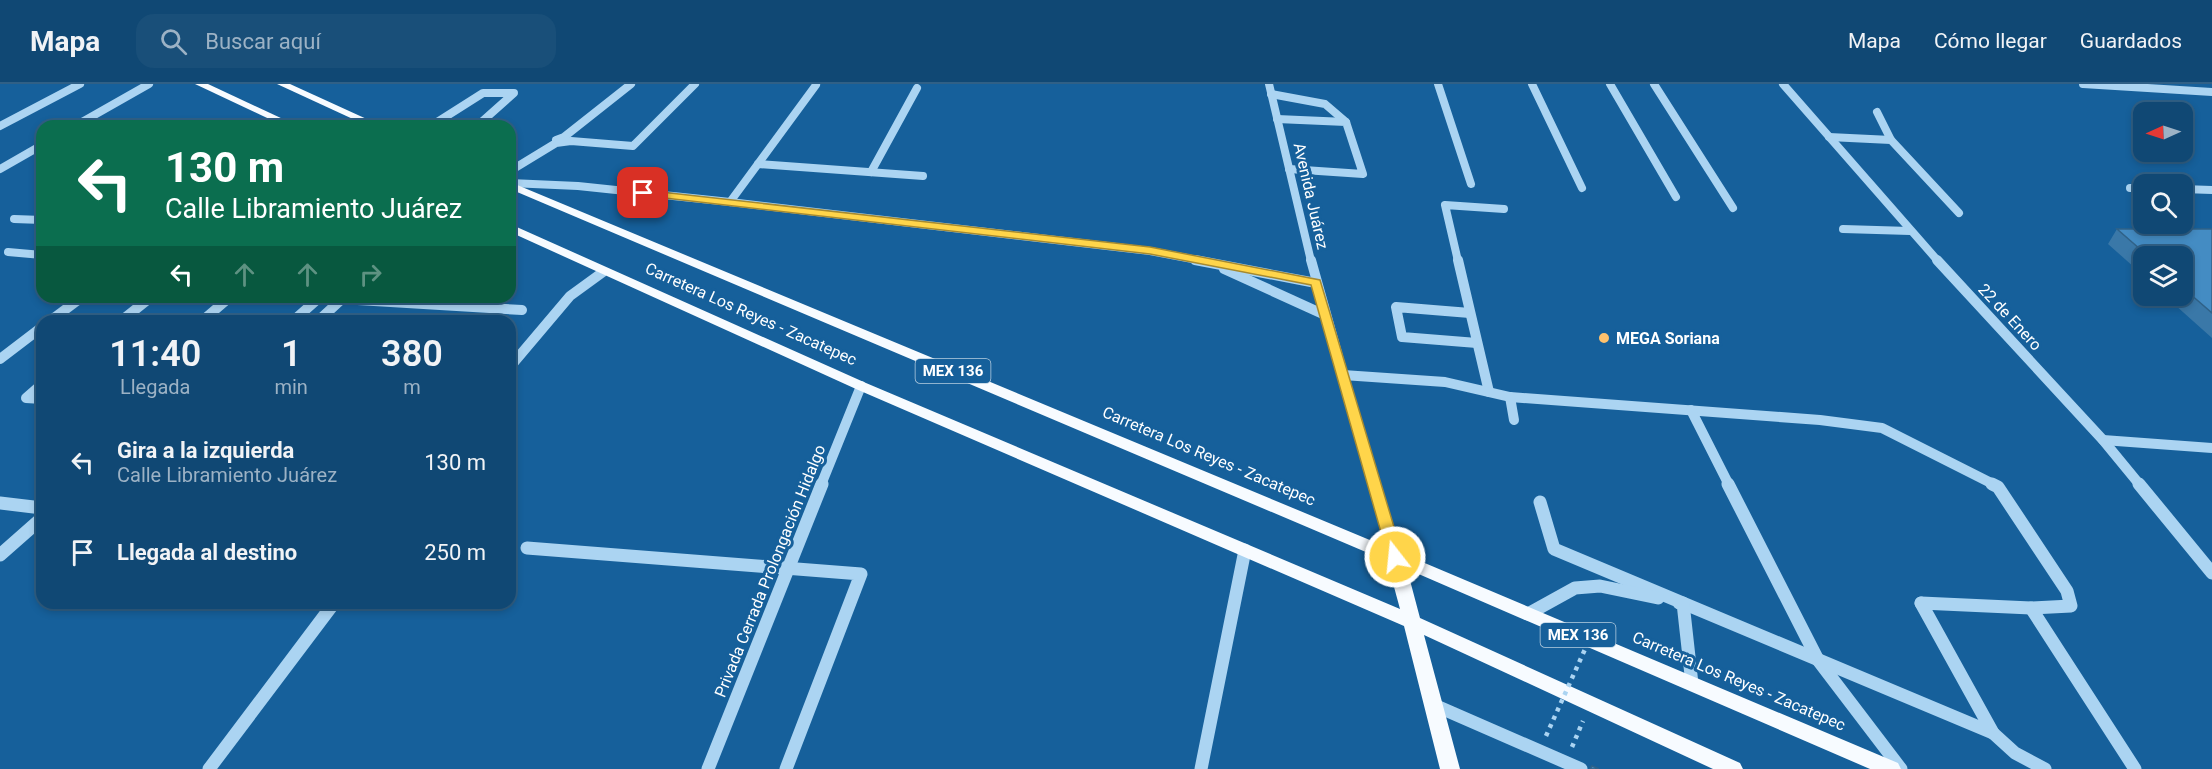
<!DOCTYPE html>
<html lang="es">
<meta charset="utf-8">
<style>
:root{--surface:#104874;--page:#194f79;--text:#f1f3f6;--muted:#9cb2c5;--line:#306086}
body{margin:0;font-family:Roboto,sans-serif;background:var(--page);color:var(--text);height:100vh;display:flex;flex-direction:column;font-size:22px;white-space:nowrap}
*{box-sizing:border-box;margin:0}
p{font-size:20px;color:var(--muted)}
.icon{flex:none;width:33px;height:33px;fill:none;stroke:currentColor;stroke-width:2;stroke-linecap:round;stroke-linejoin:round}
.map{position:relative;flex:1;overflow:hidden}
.side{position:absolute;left:36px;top:231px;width:480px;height:294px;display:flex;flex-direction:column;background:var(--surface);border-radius:18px;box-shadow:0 3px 9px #0003,0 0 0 2px var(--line)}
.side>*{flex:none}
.banner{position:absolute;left:36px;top:36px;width:480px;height:183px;border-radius:18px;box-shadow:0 3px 9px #0003,0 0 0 2px var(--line);background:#0b6e4f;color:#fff;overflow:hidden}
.needle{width:39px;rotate:267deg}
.tools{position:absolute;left:2133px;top:18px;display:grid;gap:12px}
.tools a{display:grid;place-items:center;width:60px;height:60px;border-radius:12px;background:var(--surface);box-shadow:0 3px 9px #0003,0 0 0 2px var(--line);font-size:30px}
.pin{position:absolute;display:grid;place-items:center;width:51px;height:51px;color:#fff;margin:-26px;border-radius:12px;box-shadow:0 3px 9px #0006}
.me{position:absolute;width:66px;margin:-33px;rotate:344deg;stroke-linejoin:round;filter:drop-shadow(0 0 4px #0008)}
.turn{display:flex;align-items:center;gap:21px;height:126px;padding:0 30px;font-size:27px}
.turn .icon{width:78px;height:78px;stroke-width:2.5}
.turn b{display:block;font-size:42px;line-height:51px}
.lanes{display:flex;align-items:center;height:57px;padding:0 30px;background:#0003;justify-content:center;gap:30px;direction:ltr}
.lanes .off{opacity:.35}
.eta{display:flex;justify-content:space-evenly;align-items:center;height:102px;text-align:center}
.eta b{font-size:36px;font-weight:600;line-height:42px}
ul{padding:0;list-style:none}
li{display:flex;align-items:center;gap:18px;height:90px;padding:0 30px}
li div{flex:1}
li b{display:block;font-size:22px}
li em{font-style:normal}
header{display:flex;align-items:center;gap:36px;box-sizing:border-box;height:84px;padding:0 30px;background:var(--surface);border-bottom:2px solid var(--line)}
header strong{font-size:28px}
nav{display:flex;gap:33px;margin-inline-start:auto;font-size:21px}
.search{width:420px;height:54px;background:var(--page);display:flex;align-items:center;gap:15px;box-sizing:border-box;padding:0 21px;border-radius:18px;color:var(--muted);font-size:22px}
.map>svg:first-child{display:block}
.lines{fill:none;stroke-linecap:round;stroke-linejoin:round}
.path{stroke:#abd4f2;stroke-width:4.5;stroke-dasharray:4 5;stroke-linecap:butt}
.minor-far2{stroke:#abd4f2;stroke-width:8}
.minor-far1{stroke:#abd4f2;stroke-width:10}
.minor{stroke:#abd4f2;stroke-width:13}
.major{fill:#f7fbff;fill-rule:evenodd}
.path-bridge{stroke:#abd4f2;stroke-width:4.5;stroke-dasharray:4 5;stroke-linecap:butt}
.wall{fill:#3a78a8}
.building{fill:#448cc3;stroke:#306288;stroke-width:1.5}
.route{fill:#ffd54a;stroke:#a68a30;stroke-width:1.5}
.poi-dot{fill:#ffc26d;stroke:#16609b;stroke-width:2}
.labels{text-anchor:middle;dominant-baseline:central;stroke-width:6;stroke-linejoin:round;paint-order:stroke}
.shield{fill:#16609b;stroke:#b9cfe1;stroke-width:1.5}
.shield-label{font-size:15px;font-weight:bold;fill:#fff}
.street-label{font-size:16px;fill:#fff;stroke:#16609b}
.poi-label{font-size:16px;font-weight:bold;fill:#fff;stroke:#16609b;text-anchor:start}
</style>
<header>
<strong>Mapa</strong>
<div class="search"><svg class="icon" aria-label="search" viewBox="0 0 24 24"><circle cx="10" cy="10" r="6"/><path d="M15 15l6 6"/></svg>Buscar aquí</div>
<nav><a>Mapa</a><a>Cómo llegar</a><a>Guardados</a></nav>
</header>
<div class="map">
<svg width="2212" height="685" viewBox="0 0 2212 685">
<rect width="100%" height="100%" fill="#16609b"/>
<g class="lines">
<polyline class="path" points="1572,663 1583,637"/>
<g class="minor-far2">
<polyline points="1269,0 1311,177"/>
<polyline points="1438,0 1471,100"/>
<polyline points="1532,0 1582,104"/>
<polyline points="1610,0 1676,113"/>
<polyline points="1654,0 1733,124"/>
<polyline points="1783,0 1938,177"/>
<polyline points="2083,0 2212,8"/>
<polyline points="1271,10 1325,20 1346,38"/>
<polyline points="1877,28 1891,56"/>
<polyline points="1277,35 1346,38 1363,90 1289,85"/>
<polyline points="0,42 80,0"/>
<polyline points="75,42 149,0"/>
<polyline points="431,42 483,9 514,9 477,42"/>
<polyline points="1829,53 1891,56 1959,129"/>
<polyline points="556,56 564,53 631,0"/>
<polyline points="758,80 923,92"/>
<polyline points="0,85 42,61"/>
<polyline points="510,87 556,59 571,57 633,62 695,0"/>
<polyline points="871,88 917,4"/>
<polyline points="510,99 578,102 730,118 1150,167 1203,177"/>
<polyline points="2130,104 2144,104"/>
<polyline points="2182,105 2212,106"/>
<polyline points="730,118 816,1"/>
<polyline points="14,135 42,136"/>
<polyline points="1843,145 1910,147"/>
<polyline points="8,168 42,171"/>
<polyline points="1458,177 1445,121 1504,125"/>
</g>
<g class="minor-far1">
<polyline points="1195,176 1316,199"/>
<polyline points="1311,176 1374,401"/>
<polyline points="1458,176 1489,308"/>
<polyline points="1937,176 2103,356 2140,401"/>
<polyline points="1224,185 1325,231"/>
<polyline points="341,215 522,226"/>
<polyline points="1470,229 1396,223 1402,253 1477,259"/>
<polyline points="50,237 82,213"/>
<polyline points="121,237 151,213"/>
<polyline points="202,237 230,213"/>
<polyline points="293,237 320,213"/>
<polyline points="318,237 344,213"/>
<polyline points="0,275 42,243"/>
<polyline points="510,283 570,212 603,188"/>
<polyline points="1343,291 1445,298 1510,313 1820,336 1882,344 1995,401"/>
<polyline points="42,300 26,314 42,315"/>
<polyline points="1510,313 1514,336"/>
<polyline points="1691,326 1729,401"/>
<polyline points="2103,356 2212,364"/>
<polyline points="821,401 861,302"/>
</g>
<g class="minor">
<polyline points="1374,400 1395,473"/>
<polyline points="1728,400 1818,576 1901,685"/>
<polyline points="2139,400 2212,489"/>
<polyline points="1540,418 1554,465 1993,649 2015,669 2045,685"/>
<polyline points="0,419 42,424"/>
<polyline points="527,464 861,490 786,685"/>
<polyline points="0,471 42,434"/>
<polyline points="1679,519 1683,519 1692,600"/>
<polyline points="1921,519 2031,524 2071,522 2067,507 1998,403 1992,400"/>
<polyline points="1921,519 1993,649"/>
<polyline points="2031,524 2135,685"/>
<polyline points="1528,530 1575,504 1600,502 1658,514"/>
<polyline points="1434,621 1581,685"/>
<polyline points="209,685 334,519"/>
<polyline points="708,685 822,400"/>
<polyline points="1201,685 1245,466"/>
</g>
<g class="major">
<polygon points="195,0 208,0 298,42 284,42"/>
<polygon points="277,0 290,0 382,42 368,42"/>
<polygon points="510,98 1401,469 1898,679 1901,685 1870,685 1407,485 1420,534 1740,679 1743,685 1713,685 1424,551 1460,685 1440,685 1404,542 856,305 510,148 510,140 866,299 1400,525 1387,477 510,105"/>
</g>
<polyline class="path-bridge" points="1546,652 1595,543"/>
</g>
<polygon class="wall" points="2117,145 2212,145 2212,254 2165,212 2182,212 2182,172 2144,172 2144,192 2108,160"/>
<g class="building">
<polygon points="2117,145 2212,145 2212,229 2182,203 2182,172 2148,172"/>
<polygon points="1592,682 1599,685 1590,685"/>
</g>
<polygon class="route" points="643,106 1150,163 1320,196 1403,473 1395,478 1388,473 1311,201 1150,170 639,111 638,109"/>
<circle class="poi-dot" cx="1604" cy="254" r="6"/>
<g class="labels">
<g class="shield">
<rect x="915.5" y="275" width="75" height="24" rx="4.5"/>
<rect x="1540.5" y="539" width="75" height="24" rx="4.5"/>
</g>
<g class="shield-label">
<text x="953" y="287">MEX 136</text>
<text x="1578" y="551">MEX 136</text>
</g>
<g class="street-label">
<text transform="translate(1311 112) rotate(77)">Avenida Juárez</text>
<text transform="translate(751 230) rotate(24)">Carretera Los Reyes - Zacatepec</text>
<text transform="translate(2010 233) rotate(47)">22 de Enero</text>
<text transform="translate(1209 372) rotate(23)">Carretera Los Reyes - Zacatepec</text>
<text transform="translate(770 487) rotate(-68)">Privada Cerrada Prolongación Hidalgo</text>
<text transform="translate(1739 597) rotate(23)">Carretera Los Reyes - Zacatepec</text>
</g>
<g class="poi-label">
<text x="1616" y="254">MEGA Soriana</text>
</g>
</g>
</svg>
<div class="tools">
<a><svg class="needle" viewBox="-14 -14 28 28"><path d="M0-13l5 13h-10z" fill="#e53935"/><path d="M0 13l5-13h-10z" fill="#9cb2c5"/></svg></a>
<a><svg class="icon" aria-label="search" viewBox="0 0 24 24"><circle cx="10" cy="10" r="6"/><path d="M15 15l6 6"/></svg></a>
<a><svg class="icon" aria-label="layers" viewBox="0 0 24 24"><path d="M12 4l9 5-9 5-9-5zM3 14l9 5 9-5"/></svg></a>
</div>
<div class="pin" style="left:643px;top:109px;background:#d93025"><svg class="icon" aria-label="arrive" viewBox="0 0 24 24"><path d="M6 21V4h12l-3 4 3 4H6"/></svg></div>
<svg class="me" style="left:1395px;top:473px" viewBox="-20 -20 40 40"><circle r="17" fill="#ffd54a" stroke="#fff" stroke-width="3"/><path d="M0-11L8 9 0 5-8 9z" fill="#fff"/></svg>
<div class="banner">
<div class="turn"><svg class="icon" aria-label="left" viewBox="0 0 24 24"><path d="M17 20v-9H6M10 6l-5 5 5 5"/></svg><div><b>130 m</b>Calle Libramiento Juárez</div></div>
<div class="lanes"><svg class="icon" aria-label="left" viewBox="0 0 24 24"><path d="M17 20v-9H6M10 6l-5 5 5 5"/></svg><svg class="icon off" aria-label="ahead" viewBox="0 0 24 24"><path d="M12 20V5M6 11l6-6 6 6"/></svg><svg class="icon off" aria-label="ahead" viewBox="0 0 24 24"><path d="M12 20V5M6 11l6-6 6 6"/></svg><svg class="icon off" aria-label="right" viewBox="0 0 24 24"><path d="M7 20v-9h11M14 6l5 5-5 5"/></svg></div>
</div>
<section class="side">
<div class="eta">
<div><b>11:40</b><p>Llegada</p></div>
<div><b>1</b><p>min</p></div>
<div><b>380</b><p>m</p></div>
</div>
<ul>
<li><svg class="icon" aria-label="left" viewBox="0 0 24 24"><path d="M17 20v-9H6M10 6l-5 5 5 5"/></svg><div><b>Gira a la izquierda</b><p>Calle Libramiento Juárez</p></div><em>130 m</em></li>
<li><svg class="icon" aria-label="arrive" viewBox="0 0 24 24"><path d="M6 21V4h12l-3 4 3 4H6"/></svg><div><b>Llegada al destino</b></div><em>250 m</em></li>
</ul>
</section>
</div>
